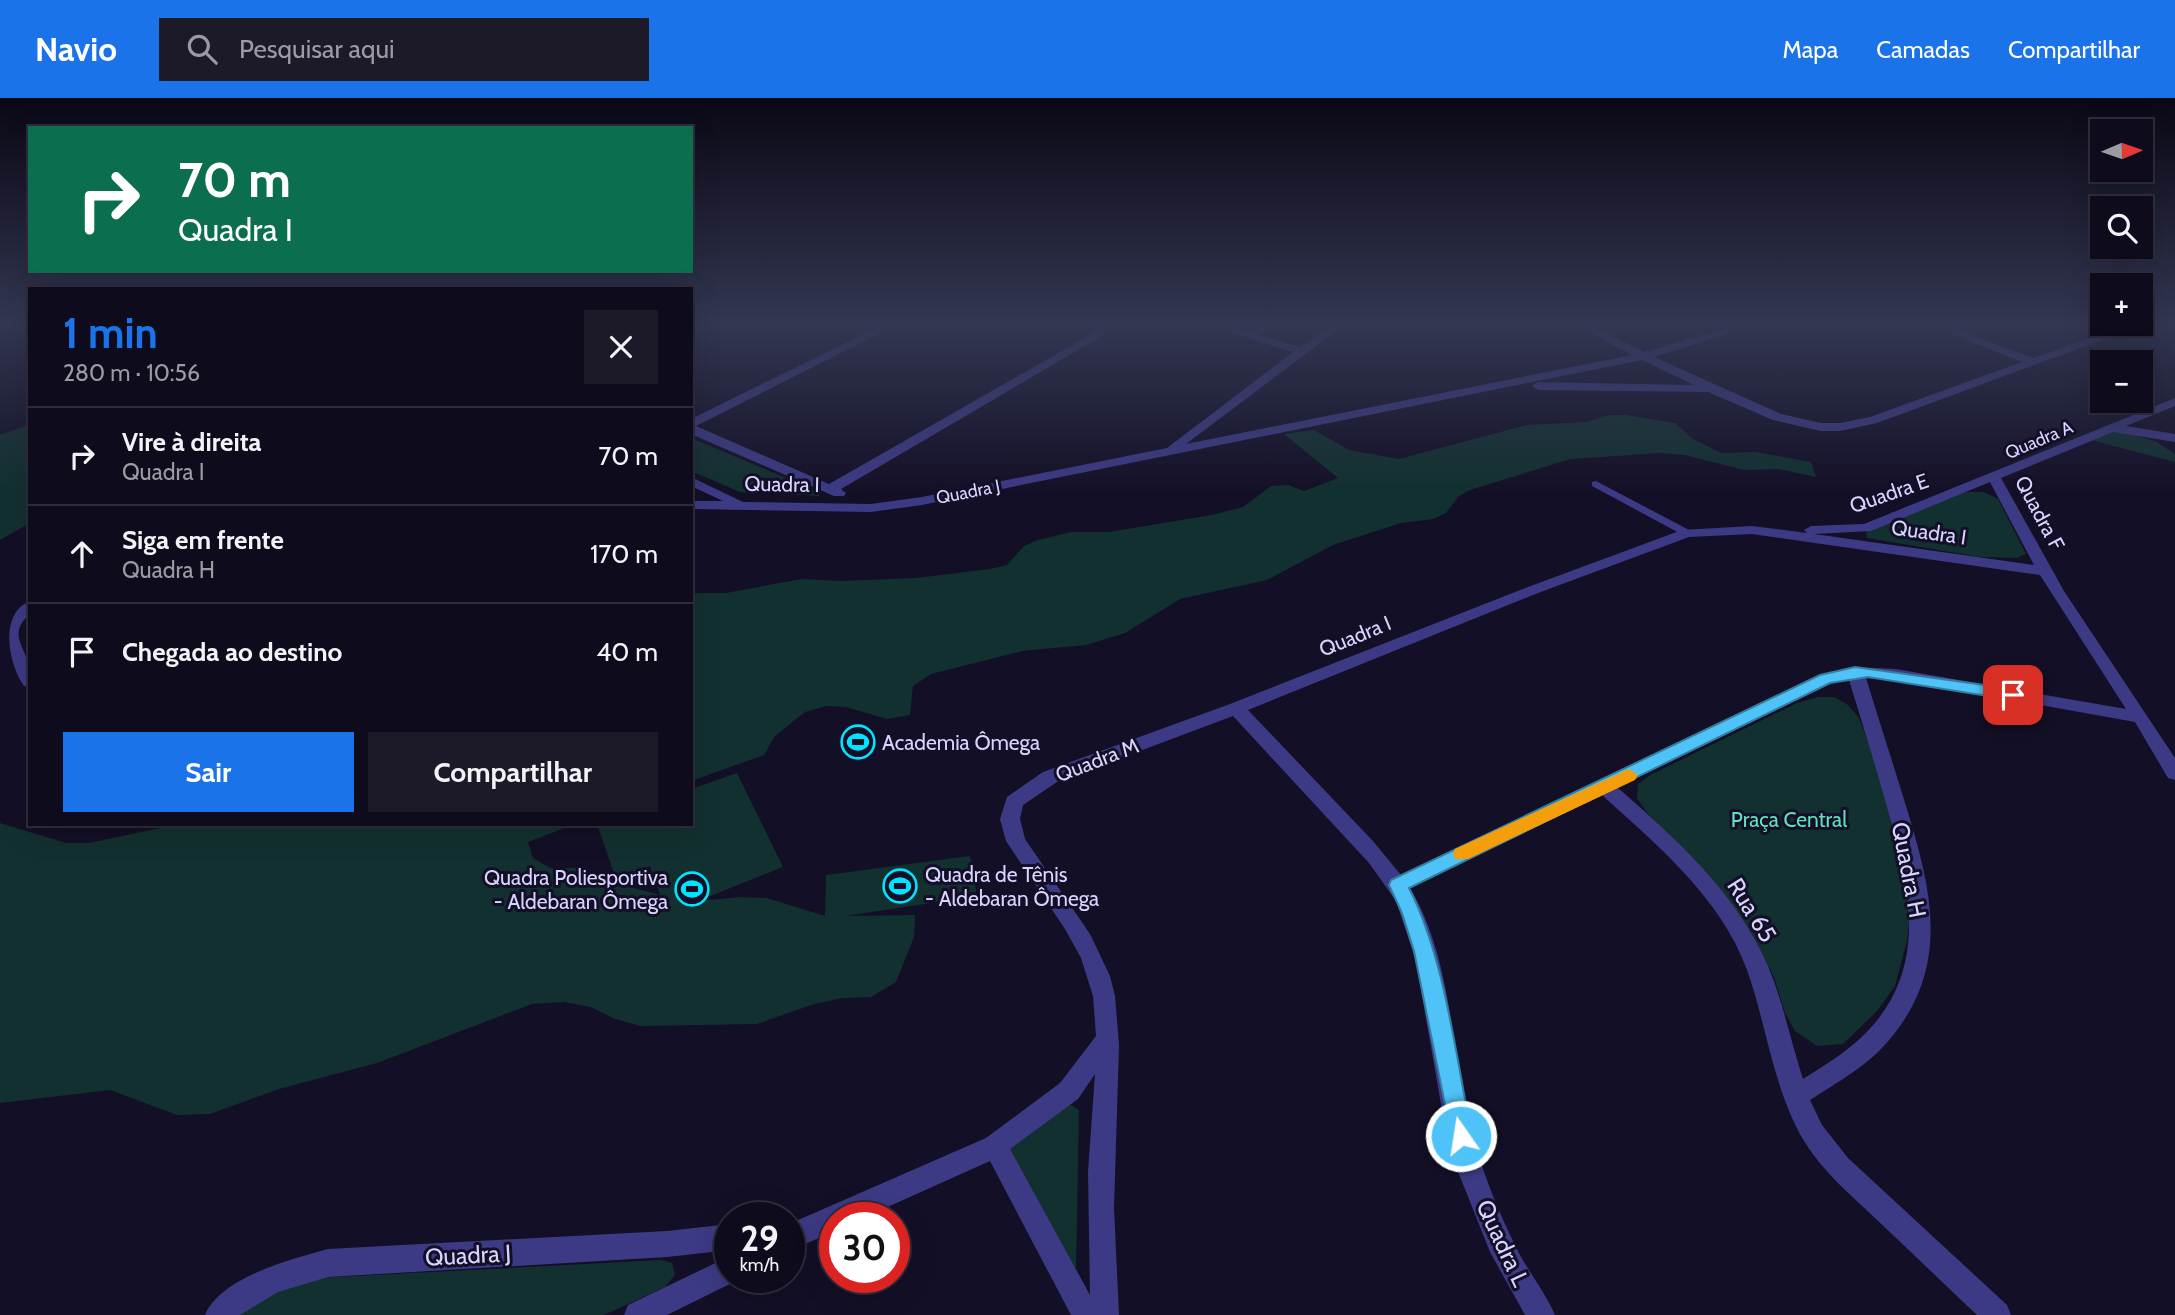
<!DOCTYPE html>
<html lang="pt">
<meta charset="utf-8">
<style>
:root{--surface:#0e0b1c;--page:#1c1929;--text:#f1f3f6;--muted:#9b9ba3;--line:#2e2b3b;--accent:#1a73e8}
body{margin:0;font-family:Cabin,sans-serif;background:var(--page);color:var(--text);height:100vh;display:flex;flex-direction:column;font-size:26px;white-space:nowrap}
*{box-sizing:border-box;margin:0}
p{font-size:23px;color:var(--muted)}
.icon{flex:none;width:38px;height:38px;fill:none;stroke:currentColor;stroke-width:2;stroke-linecap:round;stroke-linejoin:round}
.map{position:relative;flex:1;overflow:hidden}
.details{position:absolute;left:28px;top:189px;width:665px;height:539px;display:flex;flex-direction:column;background:var(--surface);border-radius:0px;box-shadow:0 7px 28px #0002,0 0 0 2px var(--line)}
.details>*{flex:none}
.hud{position:absolute;left:28px;top:28px;width:665px;height:147px;border-radius:0px;box-shadow:0 7px 28px #0002,0 0 0 2px var(--line);background:#0b6e4f;color:#fff;overflow:hidden}
.needle{width:46px;rotate:88deg}
.tools{position:absolute;left:2090px;top:21px;display:grid;gap:14px}
.tools a{display:grid;place-items:center;width:63px;height:63px;border-radius:0px;background:var(--surface);box-shadow:0 7px 28px #0002,0 0 0 2px var(--line);font-size:35px}
.speed{position:absolute;left:714px;top:1104px;display:flex;gap:14px;font-size:35px;font-weight:700;text-align:center}
.speed>*{display:grid;place-content:center;width:91px;height:91px;border-radius:50%;background:var(--surface);box-shadow:0 7px 28px #0002,0 0 0 2px var(--line);line-height:1}
.speed small{font-size:18px;font-weight:400}
.speed .limit{border:10px solid #d22;background:#fff;color:#111}
.pin{position:absolute;display:grid;place-items:center;width:60px;height:60px;color:#fff;margin:-30px;border-radius:14px;box-shadow:0 4px 10px #0006}
.me{position:absolute;width:77px;margin:-38px;rotate:347deg;stroke-linejoin:round;filter:drop-shadow(0 0 5px #0008)}
.turn{display:flex;align-items:center;gap:24px;height:147px;padding:0 35px;font-size:32px}
.turn .icon{width:91px;height:91px;stroke-width:2.5}
.turn b{display:block;font-size:49px;line-height:60px}
.round{display:grid;place-items:center;flex:none;width:74px;height:74px;border-radius:0px;background:var(--page)}
.overview{display:flex;align-items:center;justify-content:space-between;height:119px;padding:0 35px}
h1{font-size:42px;font-weight:700;line-height:52px;color:var(--accent)}
.action{display:flex;gap:14px;margin-top:auto;padding:14px 35px}
.action a{flex:1;height:80px;border-radius:0px;background:var(--accent);color:#fff;font-size:28px;font-weight:700;line-height:80px;text-align:center}
.action a+a{background:var(--page);color:var(--text)}
ul{padding:0;list-style:none}
li{display:flex;align-items:center;gap:21px;height:98px;padding:0 35px;border-top:2px solid var(--line)}
li div{flex:1}
li b{display:block;font-size:26px}
li em{font-style:normal}
header{display:flex;align-items:center;gap:42px;box-sizing:border-box;height:98px;padding:0 35px;background:var(--accent);color:#fff}
header strong{font-size:33px}
nav{display:flex;gap:38px;margin-inline-start:auto;font-size:24px}
.search{width:490px;height:63px;background:var(--page);display:flex;align-items:center;gap:18px;box-sizing:border-box;padding:0 24px;border-radius:0px;color:var(--muted);font-size:26px}
.map>svg:first-child{display:block}
.green{fill:#12302f}
.lines{fill:none;stroke-linecap:round;stroke-linejoin:round}
.lane{fill:#3d3a85;fill-rule:evenodd}
.street{fill:#3d3a85;fill-rule:evenodd}
.shaded-wall{fill:#1d163a}
.route{fill:#4fc3f7;stroke:#337fa1;stroke-width:2}
.slow{fill:#f59e0b}
.labels{text-anchor:middle;dominant-baseline:central;stroke-width:6;stroke-linejoin:round;paint-order:stroke}
.far-street-label{font-size:18px;fill:#d9d4ff;stroke:#130f26}
.street-label{font-size:21px;fill:#d9d4ff;stroke:#130f26}
.poi-label{font-size:21px;fill:#d9d4ff;stroke:#130f26;text-anchor:start}
.park-label{font-size:21px;fill:#5fe0c0;stroke:#130f26}
.near-street-label{font-size:24px;fill:#d9d4ff;stroke:#130f26}
</style>
<header>
<strong>Navio</strong>
<div class="search"><svg class="icon" aria-label="search" viewBox="0 0 24 24"><circle cx="10" cy="10" r="6"/><path d="M15 15l6 6"/></svg>Pesquisar aqui</div>
<nav><a>Mapa</a><a>Camadas</a><a>Compartilhar</a></nav>
</header>
<div class="map">
<svg width="2175" height="1217" viewBox="0 0 2175 1217">
<rect width="100%" height="100%" fill="#130f26"/>
<g class="green">
<polygon points="1610,317 1626,317 1675,325 1693,341 1721,355 1755,354 1811,364 1816,379 1778,371 1744,372 1685,357 1661,355 1570,361 1470,392 1459,398 1446,415 1433,421 1401,425 1333,447 1267,482 1180,501 1125,535 1086,547 1022,553 931,576 913,588 910,617 887,621 846,609 826,608 805,614 775,638 764,657 691,683 691,495 726,495 802,481 840,483 916,480 990,471 1007,467 1024,448 1038,442 1071,434 1109,434 1212,417 1243,409 1271,388 1288,387 1304,393 1338,380 1284,336 1314,332 1349,352 1399,361 1527,327 1586,324"/>
<polygon points="30,326 30,425 0,442 0,337"/>
<polygon points="2114,332 2155,343 2175,356 2175,364 2091,342"/>
<polygon points="691,340 814,392 820,398 740,394 691,373"/>
<polygon points="1966,394 1984,394 1998,401 2026,456 2017,460 1980,459 1867,440 1866,434 1871,431"/>
<polygon points="1818,599 1834,599 1848,607 1859,620 1879,671 1912,798 1907,843 1895,888 1877,913 1843,946 1817,948 1795,933 1785,915 1774,879 1751,835 1723,795 1647,715 1637,700 1638,686 1652,676 1797,605"/>
<polygon points="737,675 783,769 698,803 741,799 767,800 825,818 826,777 970,758 977,798 846,818 915,817 914,839 896,884 871,899 842,900 814,906 757,926 641,928 615,921 591,909 564,904 532,906 377,965 279,991 210,1016 177,1017 110,992 0,1005 0,725 66,745 89,745 179,726 575,726 528,744 533,760 550,770 575,770 619,786 660,797 650,768 616,781 597,726 691,726 691,691"/>
<polygon points="1066,1004 1079,1012 1076,1173 1004,1050"/>
<polygon points="661,1162 672,1165 675,1177 665,1189 604,1217 238,1217 264,1198 316,1180"/>
</g>
<g class="lines">
<polygon class="lane" points="1596,383 1691,433 1693,435 1687,438 1683,437 1592,388 1592,384"/>
<g class="street">
<polygon points="886,225 900,225 696,328 829,386 1111,225 1124,225 841,391 846,395 844,398 834,398 691,336 691,321"/>
<polygon points="1198,225 1216,225 1244,233 1293,225 1326,225 1321,228 1256,236 1300,249 1335,225 1347,225 1186,346 1632,257 1571,225 1585,225 1644,254 1744,225 1761,225 1654,259 1781,316 1821,325 1840,325 1870,319 2022,264 1923,225 1938,225 2033,260 2131,226 2148,225 1877,325 1840,333 1821,333 1773,322 1708,294 1538,292 1532,288 1538,284 1694,287 1642,262 922,407 871,414 691,411 691,403 723,403 691,388 691,379 743,404 871,406 922,399 1167,350 1293,254"/>
<path d="M2175 300V308L2126 328 2175 336V344L2113 334 2001 380 2064 493 2175 660V682L2168 680 2135 624 1906 583 1866 580C1879 623 1893 665 1906 708 1931 790 1952 867 1890 941 1869 967 1838 984 1810 1002L1822 1027 1848 1060 2007 1207 2011 1217H1977C1943 1185 1910 1153 1876 1121 1851 1097 1823 1074 1804 1043 1773 991 1767 928 1747 872 1721 800 1657 747 1602 697L1410 790C1455 866 1450 961 1474 1043 1486 1083 1501 1120 1520 1157 1531 1177 1546 1196 1555 1217H1525L1490 1154 1455 1066 1442 1012 1416 863 1396 803 1369 765 1233 618 1057 684 1023 707 1020 721 1025 741 1090 836 1110 878 1115 898 1119 947 1114 1110 1119 1217H1071L990 1063 863 1120H835V1133L789 1153V1126L986 1040 1060 985 1096 938 1093 898 1081 860 1065 831 1006 743 1000 721 1007 699 1043 674 1230 606 1528 489 1682 432 1752 428 1807 435 1804 432 1811 428 1864 426ZM1990 384 2034 467 1814 436 1871 433ZM1752 436 2040 477 2126 611 1896 571 1855 569 1820 577 1401 777 1372 742 1248 612 1538 495 1689 439ZM1849 582C1862 624 1875 666 1887 709 1908 782 1929 862 1874 926 1855 949 1828 965 1803 981 1791 944 1783 904 1768 868 1736 794 1676 741 1617 689L1832 585ZM1095 976 1088 1074 1090 1197 1010 1051 1078 1001Z"/>
<path d="M30 503V516C6 536 27 550 30 572 31 578 30 584 30 589L24 588C7 562 0 515 30 503Z"/>
<path d="M730 1126V1152L667 1159 328 1179 278 1194 240 1217H205C221 1179 292 1161 328 1151L667 1133Z"/>
<polygon points="730,1158 730,1180 740,1181 667,1217 624,1217 628,1207"/>
</g>
</g>
<polygon class="shaded-wall" points="0,225 16,225 0,229"/>
<linearGradient id="sky" x2="0" y2="1"><stop stop-color="#0a0815"/><stop offset="0.57" stop-color="#333752"/><stop offset="1" stop-color="#333752" stop-opacity="0"/></linearGradient>
<rect width="2175" height="396" fill="url(#sky)"/>
<path class="route" d="M1855 569 2013 591 2021 597 2013 602 1868 579 1830 585 1409 790C1445 860 1456 960 1472 1038L1469 1046 1461 1049 1453 1046 1414 853 1402 815 1389 787 1391 782 1820 577Z"/>
<polygon class="slow" points="1629,671 1638,677 1635,682 1468,761 1455,761 1453,756 1455,751"/>
<defs>
<symbol id="stadium-ring" viewBox="-11 -11 22 22"><circle r="9.5" fill="#130f26" stroke="#00e5ff" stroke-width="1.5"/><path d="M0-5a6.5 5 0 1 0 0 10a6.5 5 0 1 0 0-10ZM-3.5-1.8h7v3.6h-7Z" fill="#00e5ff"/></symbol>
</defs>
<g fill-rule="evenodd">
<use href="#stadium-ring" x="839" y="625" width="38" height="38"/>
<use href="#stadium-ring" x="881" y="769" width="38" height="38"/>
<use href="#stadium-ring" x="673" y="772" width="38" height="38"/>
</g>
<g class="labels">
<g class="far-street-label">
<text transform="translate(2039 342) rotate(-23)">Quadra A</text>
<text transform="translate(968 394) rotate(-11)">Quadra J</text>
</g>
<g class="street-label">
<text transform="translate(782 386) rotate(1)">Quadra I</text>
<text transform="translate(1889 395) rotate(-19)">Quadra E</text>
<text transform="translate(2040 415) rotate(62)">Quadra F</text>
<text transform="translate(1929 434) rotate(8)">Quadra I</text>
<text transform="translate(1355 538) rotate(-22)">Quadra I</text>
<text transform="translate(1097 662) rotate(-21)">Quadra M</text>
</g>
<g class="poi-label">
<text x="882" y="644">Academia Ômega</text>
<text x="925" y="776">Quadra de Tênis<tspan x="925" dy="24">- Aldebaran Ômega</tspan></text>
<text x="668" y="779" text-anchor="end">Quadra Poliesportiva<tspan x="668" dy="24">- Aldebaran Ômega</tspan></text>
</g>
<g class="park-label">
<text x="1789" y="721">Praça Central</text>
</g>
<g class="near-street-label">
<text transform="translate(1909 772) rotate(79)">Quadra H</text>
<text transform="translate(1752 812) rotate(58)">Rua 65</text>
<text transform="translate(1503 1145) rotate(65)">Quadra L</text>
<text transform="translate(468 1157) rotate(-3)">Quadra J</text>
</g>
</g>
</svg>
<div class="tools">
<a><svg class="needle" viewBox="-14 -14 28 28"><path d="M0-13l5 13h-10z" fill="#e53935"/><path d="M0 13l5-13h-10z" fill="#9b9ba3"/></svg></a>
<a><svg class="icon" aria-label="search" viewBox="0 0 24 24"><circle cx="10" cy="10" r="6"/><path d="M15 15l6 6"/></svg></a>
<a>+</a>
<a>−</a>
</div>
<div class="speed"><div>29<small>km/h</small></div><div class="limit">30</div></div>
<div class="pin" style="left:2013px;top:597px;background:#d93025"><svg class="icon" aria-label="arrive" viewBox="0 0 24 24"><path d="M6 21V4h12l-3 4 3 4H6"/></svg></div>
<svg class="me" style="left:1461px;top:1038px" viewBox="-20 -20 40 40"><circle r="17" fill="#4fc3f7" stroke="#fff" stroke-width="3"/><path d="M0-11L8 9 0 5-8 9z" fill="#fff"/></svg>
<div class="hud">
<div class="turn"><svg class="icon" aria-label="right" viewBox="0 0 24 24"><path d="M7 20v-9h11M14 6l5 5-5 5"/></svg><div><b>70 m</b>Quadra I</div></div>
</div>
<section class="details">
<div class="overview"><div><h1>1 min</h1><p>280 m · 10:56</p></div><a class="round"><svg class="icon" aria-label="close" viewBox="0 0 24 24"><path d="M6 6l12 12M18 6L6 18"/></svg></a></div>
<ul>
<li><svg class="icon" aria-label="right" viewBox="0 0 24 24"><path d="M7 20v-9h11M14 6l5 5-5 5"/></svg><div><b>Vire à direita</b><p>Quadra I</p></div><em>70 m</em></li>
<li><svg class="icon" aria-label="ahead" viewBox="0 0 24 24"><path d="M12 20V5M6 11l6-6 6 6"/></svg><div><b>Siga em frente</b><p>Quadra H</p></div><em>170 m</em></li>
<li><svg class="icon" aria-label="arrive" viewBox="0 0 24 24"><path d="M6 21V4h12l-3 4 3 4H6"/></svg><div><b>Chegada ao destino</b></div><em>40 m</em></li>
</ul>
<div class="action"><a>Sair</a><a>Compartilhar</a></div>
</section>
</div>
